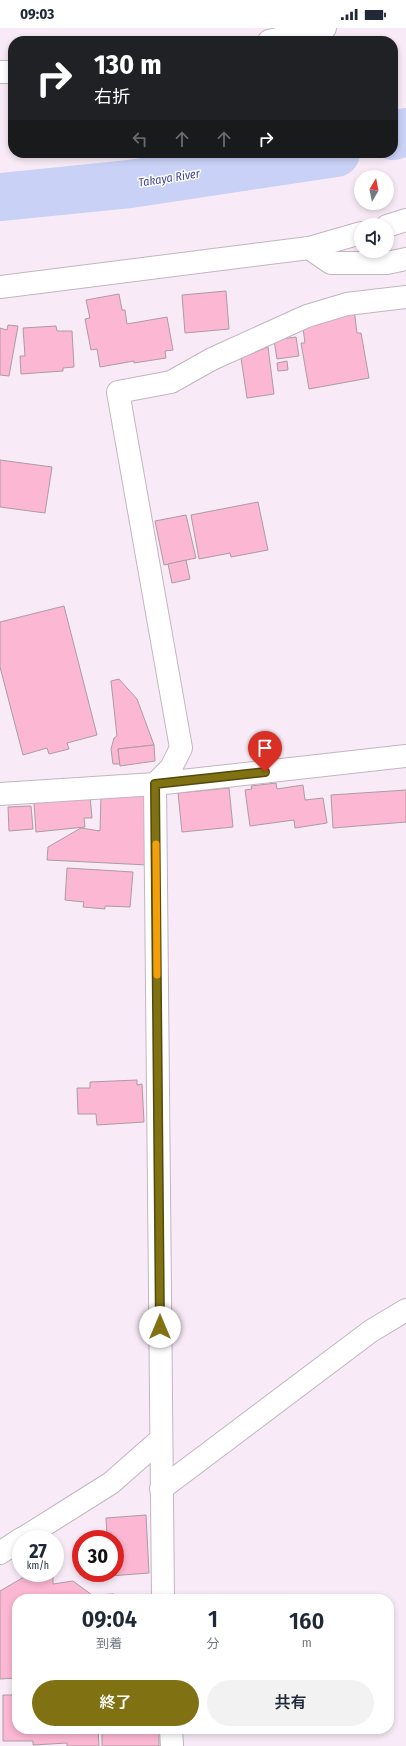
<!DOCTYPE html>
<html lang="ja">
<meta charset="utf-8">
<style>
:root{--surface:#fff;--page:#f2f2f3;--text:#1f2937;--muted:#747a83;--accent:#807212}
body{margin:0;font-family:"Fira Sans Condensed","Noto Sans JP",sans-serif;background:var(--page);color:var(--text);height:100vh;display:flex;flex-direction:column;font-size:15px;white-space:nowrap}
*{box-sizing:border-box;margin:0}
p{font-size:13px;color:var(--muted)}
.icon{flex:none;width:22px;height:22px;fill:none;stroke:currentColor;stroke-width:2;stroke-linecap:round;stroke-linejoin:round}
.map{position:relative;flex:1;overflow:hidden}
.sheet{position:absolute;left:12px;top:1566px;width:382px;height:140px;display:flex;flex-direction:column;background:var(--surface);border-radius:16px;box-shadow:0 2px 6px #0003}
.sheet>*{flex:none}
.guide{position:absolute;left:8px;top:8px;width:390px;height:122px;border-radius:16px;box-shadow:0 2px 6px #0003;background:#202124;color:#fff;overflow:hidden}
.needle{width:26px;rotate:10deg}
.fabs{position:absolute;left:354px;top:142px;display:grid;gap:8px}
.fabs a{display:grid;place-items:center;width:40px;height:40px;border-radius:50%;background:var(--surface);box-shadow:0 2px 6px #0003;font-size:20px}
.speed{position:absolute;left:12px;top:1502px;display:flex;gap:8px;font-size:20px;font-weight:700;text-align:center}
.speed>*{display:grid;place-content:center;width:52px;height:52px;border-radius:50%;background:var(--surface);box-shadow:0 2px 6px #0003;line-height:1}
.speed small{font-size:10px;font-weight:400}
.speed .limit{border:6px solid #d22;background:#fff;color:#111}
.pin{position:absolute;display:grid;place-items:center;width:34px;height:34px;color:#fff;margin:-41px -17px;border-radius:50% 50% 50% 0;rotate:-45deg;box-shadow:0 0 4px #0007}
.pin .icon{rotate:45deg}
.me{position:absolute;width:44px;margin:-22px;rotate:0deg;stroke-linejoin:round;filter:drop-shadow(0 0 3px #0008)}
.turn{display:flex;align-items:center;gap:14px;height:84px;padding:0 20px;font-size:18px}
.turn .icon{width:52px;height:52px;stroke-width:2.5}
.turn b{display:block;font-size:28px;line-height:34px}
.lanes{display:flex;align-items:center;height:38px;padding:0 20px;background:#0003;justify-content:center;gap:20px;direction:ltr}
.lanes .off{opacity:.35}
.eta{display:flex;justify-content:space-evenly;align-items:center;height:68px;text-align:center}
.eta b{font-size:24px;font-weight:600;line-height:28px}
.button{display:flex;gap:8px;margin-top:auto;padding:8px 20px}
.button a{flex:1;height:46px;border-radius:24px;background:var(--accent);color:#fff;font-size:16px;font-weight:600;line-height:46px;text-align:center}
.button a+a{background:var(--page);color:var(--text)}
.status{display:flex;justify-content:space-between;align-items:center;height:28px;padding:0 20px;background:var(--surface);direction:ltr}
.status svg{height:11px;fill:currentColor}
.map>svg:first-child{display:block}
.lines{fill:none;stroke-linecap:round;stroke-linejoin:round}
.river{stroke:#c9d1f6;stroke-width:48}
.building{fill:#fcb7d2;stroke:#ac9ca2}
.minor-casing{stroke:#c2b5c1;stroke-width:24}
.tertiary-casing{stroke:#c2b5c1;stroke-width:24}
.minor{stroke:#fff;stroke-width:22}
.tertiary{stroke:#fff;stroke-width:22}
.route-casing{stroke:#534a0c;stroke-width:10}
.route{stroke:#807212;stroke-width:7}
.slow{stroke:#f59e0b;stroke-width:7}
.labels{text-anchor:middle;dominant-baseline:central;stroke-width:3;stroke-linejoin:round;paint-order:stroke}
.water-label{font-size:12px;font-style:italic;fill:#434d94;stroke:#fefcfe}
</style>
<div class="status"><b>09:03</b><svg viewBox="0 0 49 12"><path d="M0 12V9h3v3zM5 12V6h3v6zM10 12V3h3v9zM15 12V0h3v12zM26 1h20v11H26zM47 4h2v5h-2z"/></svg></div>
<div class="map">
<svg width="406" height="1718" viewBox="0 0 406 1718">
<rect width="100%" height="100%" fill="#f8ebf7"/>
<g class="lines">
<g class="river">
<polyline points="393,108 406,104"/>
<polyline points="0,169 130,156 336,125"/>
</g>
</g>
<g class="building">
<polygon points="226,263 229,301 185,305 182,267"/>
<polygon points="119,266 122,282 125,282 127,296 167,289 173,322 165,323 166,330 134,335 134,333 100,339 97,321 91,322 85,291 90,290 86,272"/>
<polygon points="354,281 357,305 361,305 369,350 309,361 301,315 305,315 303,300 321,296 321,293"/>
<polygon points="8,297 18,298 9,348 0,347 0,300 7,302"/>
<polygon points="56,298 57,303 72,303 74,339 63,340 63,343 21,346 20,328 25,328 23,300"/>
<polygon points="296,309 299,328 277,331 274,312"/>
<polygon points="268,319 274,366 247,370 241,330"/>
<polygon points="287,333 288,342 278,343 277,335"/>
<polygon points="0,432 52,439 45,485 0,479"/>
<polygon points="258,474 268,522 231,529 230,525 199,531 191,487"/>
<polygon points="186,487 196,530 164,537 155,493"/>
<polygon points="186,532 190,551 172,555 168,536"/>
<polygon points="64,578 97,707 67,715 69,721 49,726 47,720 23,727 0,639 0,594"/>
<polygon points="119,651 137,671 154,717 118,721 120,736 113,736 111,721 114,710 117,708 111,653"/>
<polygon points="154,717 155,733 120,738 118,721"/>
<polygon points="276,755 277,761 303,757 305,772 323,770 327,795 295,800 294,792 250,798 245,762 252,761 251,758"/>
<polygon points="229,760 233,799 182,804 178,765"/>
<polygon points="406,762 406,794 333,800 331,767"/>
<polygon points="101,767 150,768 148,837 47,832 48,819 81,800 100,803"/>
<polygon points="90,769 92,790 84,790 85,799 36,804 34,775"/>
<polygon points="31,778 33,801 9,803 8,779"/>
<polygon points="67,840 133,844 130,879 105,878 105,881 83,879 84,874 65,872"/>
<polygon points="137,1052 137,1057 142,1056 144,1094 97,1097 96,1086 78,1086 77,1060 90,1060 90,1054"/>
<polygon points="146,1487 149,1545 110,1548 110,1545 115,1545 115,1511 103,1511 103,1507 107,1507 106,1490"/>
<polygon points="31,1545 53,1545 53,1556 73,1553 92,1567 114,1566 114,1571 17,1571 17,1650 0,1651 0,1563"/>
<polygon points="3,1667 17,1667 17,1701 98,1701 99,1718 67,1718 67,1715 33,1717 33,1713 3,1713"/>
<polygon points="110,1701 159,1701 159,1718 102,1718 102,1704 110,1704"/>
</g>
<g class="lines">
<defs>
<g id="minor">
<polyline points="269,13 325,0"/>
<polyline points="0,44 13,44"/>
<polyline points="387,198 406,192"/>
<polyline points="309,220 331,235 387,235 406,231"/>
<polyline points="0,259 309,220 361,205"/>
<polyline points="161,1461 371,1303 406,1282"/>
<polyline points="22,1511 111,1455 161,1411"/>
<polyline points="0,1525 21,1511"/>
<polyline points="163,1571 155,756 171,740 181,720 118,364 171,354 212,331 307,288 347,276 406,269"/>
<polyline points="171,1701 172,1718"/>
</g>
<polyline id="tertiary" points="0,766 155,756 406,728"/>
</defs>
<use href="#minor" class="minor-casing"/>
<use href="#tertiary" class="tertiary-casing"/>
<use href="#minor" class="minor"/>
<use href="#tertiary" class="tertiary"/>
</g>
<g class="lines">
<defs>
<polyline id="route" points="160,1299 155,756 265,744"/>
</defs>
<use href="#route" class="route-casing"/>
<use href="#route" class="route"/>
<polyline class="slow" points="156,816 157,947"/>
</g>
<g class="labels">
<g class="water-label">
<text transform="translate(169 150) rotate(-9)">Takaya River</text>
</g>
</g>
</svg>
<div class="fabs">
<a><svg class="needle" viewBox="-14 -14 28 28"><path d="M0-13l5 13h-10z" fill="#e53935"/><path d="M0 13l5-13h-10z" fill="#747a83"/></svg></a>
<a><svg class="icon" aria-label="sound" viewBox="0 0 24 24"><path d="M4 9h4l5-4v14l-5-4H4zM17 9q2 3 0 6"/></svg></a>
</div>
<div class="speed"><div>27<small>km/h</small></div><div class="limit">30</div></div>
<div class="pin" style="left:265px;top:744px;background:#d93025"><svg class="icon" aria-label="arrive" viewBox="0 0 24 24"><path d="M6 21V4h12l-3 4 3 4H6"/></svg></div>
<svg class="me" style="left:160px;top:1299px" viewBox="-20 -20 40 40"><circle r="19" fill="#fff"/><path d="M0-13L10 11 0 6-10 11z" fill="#807212"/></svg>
<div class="guide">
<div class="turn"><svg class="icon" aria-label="right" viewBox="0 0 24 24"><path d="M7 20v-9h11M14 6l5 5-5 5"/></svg><div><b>130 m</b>右折</div></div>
<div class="lanes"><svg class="icon off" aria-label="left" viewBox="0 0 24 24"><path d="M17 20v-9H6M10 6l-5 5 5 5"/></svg><svg class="icon off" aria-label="ahead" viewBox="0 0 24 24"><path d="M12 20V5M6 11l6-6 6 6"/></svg><svg class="icon off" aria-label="ahead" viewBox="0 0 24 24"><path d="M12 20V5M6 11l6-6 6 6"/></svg><svg class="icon" aria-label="right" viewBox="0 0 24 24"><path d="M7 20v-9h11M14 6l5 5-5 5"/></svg></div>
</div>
<section class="sheet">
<div class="eta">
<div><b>09:04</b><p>到着</p></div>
<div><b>1</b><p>分</p></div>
<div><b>160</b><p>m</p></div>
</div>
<div class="button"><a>終了</a><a>共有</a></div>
</section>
</div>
